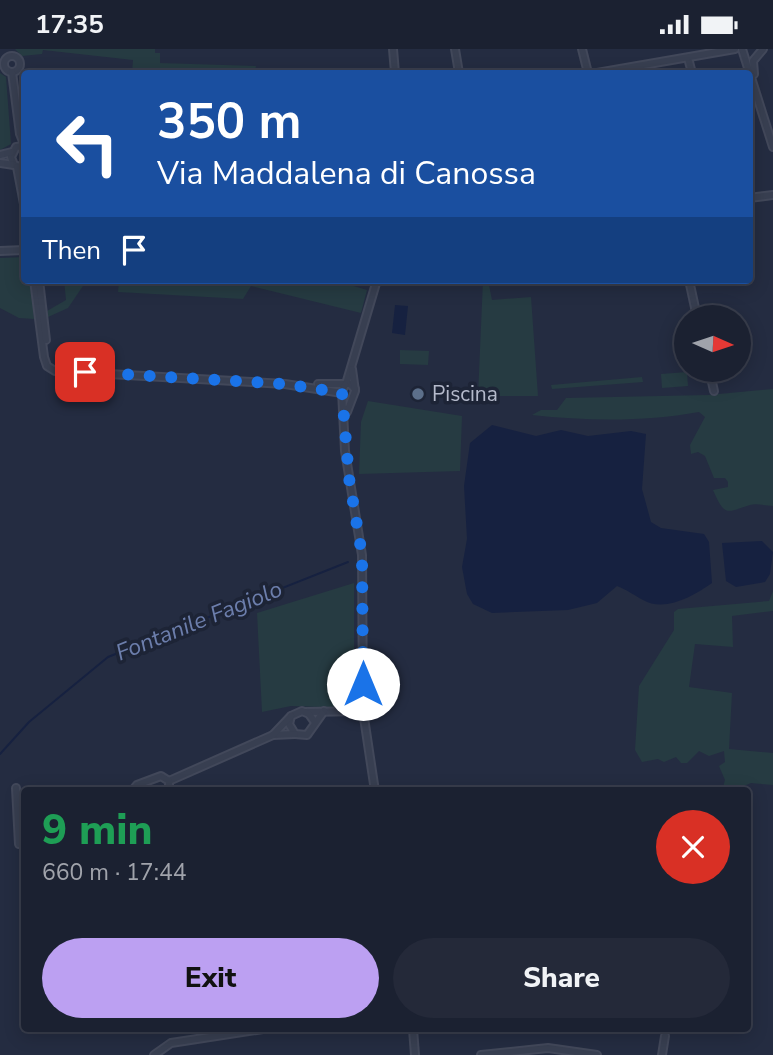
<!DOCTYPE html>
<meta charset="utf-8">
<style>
:root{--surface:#1b2131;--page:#242939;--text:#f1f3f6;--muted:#a0a3ab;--line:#393e4d;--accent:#bca0f2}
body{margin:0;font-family:"Nunito Sans",sans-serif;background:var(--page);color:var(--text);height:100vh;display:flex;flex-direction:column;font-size:26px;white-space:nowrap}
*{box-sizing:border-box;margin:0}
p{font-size:23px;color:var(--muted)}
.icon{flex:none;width:38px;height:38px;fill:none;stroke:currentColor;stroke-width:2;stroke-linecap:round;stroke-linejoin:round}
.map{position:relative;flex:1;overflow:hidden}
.sheet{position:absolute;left:21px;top:738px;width:730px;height:245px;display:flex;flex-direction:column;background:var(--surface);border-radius:7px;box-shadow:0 4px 18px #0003,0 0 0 2px var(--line)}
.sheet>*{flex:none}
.hud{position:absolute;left:21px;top:21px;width:732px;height:214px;border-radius:7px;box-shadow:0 4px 18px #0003,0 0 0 2px var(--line);background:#1a4fa0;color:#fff;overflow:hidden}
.needle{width:46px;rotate:93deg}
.buttons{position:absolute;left:674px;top:256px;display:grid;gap:14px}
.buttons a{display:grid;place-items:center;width:77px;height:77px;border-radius:50%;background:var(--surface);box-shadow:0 4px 18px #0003,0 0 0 2px var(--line);font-size:35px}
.pin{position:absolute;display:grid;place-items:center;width:60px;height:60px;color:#fff;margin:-30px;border-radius:14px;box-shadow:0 4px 10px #0006}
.me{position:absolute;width:77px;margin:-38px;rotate:0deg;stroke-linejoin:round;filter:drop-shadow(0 0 5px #0008)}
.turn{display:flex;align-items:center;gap:24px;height:147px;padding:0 21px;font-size:32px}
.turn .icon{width:91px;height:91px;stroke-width:2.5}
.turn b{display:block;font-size:49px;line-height:60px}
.then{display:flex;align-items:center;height:66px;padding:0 21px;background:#0003;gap:14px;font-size:26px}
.round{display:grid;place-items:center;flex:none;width:74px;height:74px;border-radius:37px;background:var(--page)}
.head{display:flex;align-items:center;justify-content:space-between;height:119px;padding:0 21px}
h1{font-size:42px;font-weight:800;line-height:52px;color:#1e9e55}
.button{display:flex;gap:14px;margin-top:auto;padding:14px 21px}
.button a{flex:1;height:80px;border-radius:42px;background:var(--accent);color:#111;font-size:28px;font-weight:800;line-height:80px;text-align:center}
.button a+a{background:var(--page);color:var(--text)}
.status{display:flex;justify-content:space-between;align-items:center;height:49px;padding:0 35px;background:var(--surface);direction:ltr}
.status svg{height:19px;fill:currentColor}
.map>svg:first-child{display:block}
.green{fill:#263b42}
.water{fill:#162140}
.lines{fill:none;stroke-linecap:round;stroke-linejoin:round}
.stream{stroke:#162140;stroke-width:2}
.minor-casing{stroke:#42485a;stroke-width:10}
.minor{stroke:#383f51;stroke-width:6}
.route{stroke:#1a73e8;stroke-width:12;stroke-dasharray:0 21.6}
.service-dot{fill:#5c6f8a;stroke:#1d2436;stroke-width:2.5}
.labels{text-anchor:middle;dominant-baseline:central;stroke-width:7;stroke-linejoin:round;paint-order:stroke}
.poi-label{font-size:21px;fill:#b5bacb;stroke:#1d2436;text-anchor:start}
.water-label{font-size:23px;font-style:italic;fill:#6c7eac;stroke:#1d2436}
</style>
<div class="status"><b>17:35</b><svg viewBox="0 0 49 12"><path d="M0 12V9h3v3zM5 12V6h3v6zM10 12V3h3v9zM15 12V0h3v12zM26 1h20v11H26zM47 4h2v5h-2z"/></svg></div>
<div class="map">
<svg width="773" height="1006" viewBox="0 0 773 1006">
<rect width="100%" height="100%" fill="#242c41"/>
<g class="green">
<polygon points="15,0 155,0 155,4 160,4 160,14 256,17 255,24 132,24 133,11 43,1 42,5 22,7"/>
<polygon points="0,24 6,28 11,95 0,101"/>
<polygon points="24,208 24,231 31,231 34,270 19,269 0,259 0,209"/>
<polygon points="64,231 66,235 87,231 68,259 48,268 47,262 66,251"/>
<polygon points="119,231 333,231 367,241 361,264 251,237 243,250 118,243"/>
<polygon points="483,231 488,231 492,251 531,248 538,347 478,347"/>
<polygon points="400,301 429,302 428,316 400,315"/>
<polygon points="687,323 688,337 662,339 661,325"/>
<polygon points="642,328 643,333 552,340 551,336"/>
<path d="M773 340V457C766 457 757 454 750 456 727 463 725 469 713 441L728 438V433L725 429H714L705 407 698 403 691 405 690 396 705 368 699 363C644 373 588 372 532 366L541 361H557L566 349 708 346Z"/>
<polygon points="368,352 462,367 460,422 359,425 361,373"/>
<polygon points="354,534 354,659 291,657 262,663 257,564"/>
<polygon points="773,542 773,562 732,567 733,598 695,595 689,638 732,644 729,700 773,704 773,736 751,734 732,742 722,742 725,731 719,717 725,713 724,702 709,707 699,702 687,714 681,714 676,708 664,713 658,710 642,713 635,701 639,637 674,581 674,563 678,560 769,552"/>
</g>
<g class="water">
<polygon points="395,256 408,257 405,286 392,284"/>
<path d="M492 376 536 387 561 381 588 387 631 382 646 385 642 440 651 473 661 479 704 485 709 493 712 534C695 546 665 564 643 551 634 546 627 541 617 537L597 554 568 561 492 564 473 555 467 545 462 518 467 490 464 437 470 394Z"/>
<polygon points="762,492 773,503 770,525 765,533 736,538 726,532 722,494"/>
</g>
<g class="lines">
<polyline class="stream" points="0,705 29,673 108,608 348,513"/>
<defs>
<g id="minor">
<polyline points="393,0 395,24"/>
<polyline points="455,0 459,24"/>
<polyline points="582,0 588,24"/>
<polyline points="742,0 773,98"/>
<circle cx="12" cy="15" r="8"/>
<polyline points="688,9 692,24"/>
<polyline points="12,23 20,85 24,95"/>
<polyline points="597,24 735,0"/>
<polyline points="754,25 753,12 763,0"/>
<polyline points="24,97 16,98 11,108 14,116 24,119"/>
<polyline points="0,106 12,103"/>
<polyline points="0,114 14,116"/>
<polyline points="17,118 24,155"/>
<polyline points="749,149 773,146"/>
<polyline points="0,202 24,201"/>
<polyline points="34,231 44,308 47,317 55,322 285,335 342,344"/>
<polyline points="39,231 46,291"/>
<polyline points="689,231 697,268"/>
<polyline points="709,320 714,342"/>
<polyline points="318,335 350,335 355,340"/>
<polyline points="346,335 377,231"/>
<polyline points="345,336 342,342 345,402 362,506 363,662 375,742"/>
<polyline points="347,363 355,342 352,320"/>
<polyline points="306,663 363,662"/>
<polyline points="314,672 309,665 302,662 291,667 289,675 295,685 307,686 324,662"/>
<polyline points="273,686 295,685"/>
<polyline points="169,732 273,686 291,667"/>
<polyline points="16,739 19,795 24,795"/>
<polyline points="132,742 137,736 161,727 169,732 169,742"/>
<polyline points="413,980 415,1006"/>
<polyline points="154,1006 171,994 263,980"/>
<polyline points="481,1006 548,999 597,1006"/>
<polyline points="662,1006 665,987"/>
</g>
</defs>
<use href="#minor" class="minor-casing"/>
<use href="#minor" class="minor"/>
</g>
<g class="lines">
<polyline class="route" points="85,323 285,335 342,344 349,429 362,506 363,635"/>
</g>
<circle class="service-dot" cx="418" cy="345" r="7"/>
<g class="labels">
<g class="poi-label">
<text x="432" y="345">Piscina</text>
</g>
<g class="water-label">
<text transform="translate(199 572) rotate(-22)">Fontanile Fagiolo</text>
</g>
</g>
</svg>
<div class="buttons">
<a><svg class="needle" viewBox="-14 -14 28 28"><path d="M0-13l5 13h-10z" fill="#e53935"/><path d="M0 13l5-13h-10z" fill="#a0a3ab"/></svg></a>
</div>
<div class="pin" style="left:85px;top:323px;background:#d93025"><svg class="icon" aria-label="arrive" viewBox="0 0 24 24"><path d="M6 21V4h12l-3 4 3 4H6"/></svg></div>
<svg class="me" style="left:363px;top:635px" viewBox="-20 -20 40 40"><circle r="19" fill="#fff"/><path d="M0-13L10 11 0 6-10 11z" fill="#1a73e8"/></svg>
<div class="hud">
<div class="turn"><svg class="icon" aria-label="left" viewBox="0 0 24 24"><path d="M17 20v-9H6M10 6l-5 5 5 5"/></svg><div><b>350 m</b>Via Maddalena di Canossa</div></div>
<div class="then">Then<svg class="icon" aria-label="arrive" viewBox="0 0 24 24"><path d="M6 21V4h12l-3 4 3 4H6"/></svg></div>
</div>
<section class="sheet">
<div class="head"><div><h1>9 min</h1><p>660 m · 17:44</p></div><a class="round" style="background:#d93025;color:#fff"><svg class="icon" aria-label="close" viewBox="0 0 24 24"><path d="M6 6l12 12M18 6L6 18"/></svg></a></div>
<div class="button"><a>Exit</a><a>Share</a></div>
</section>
</div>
